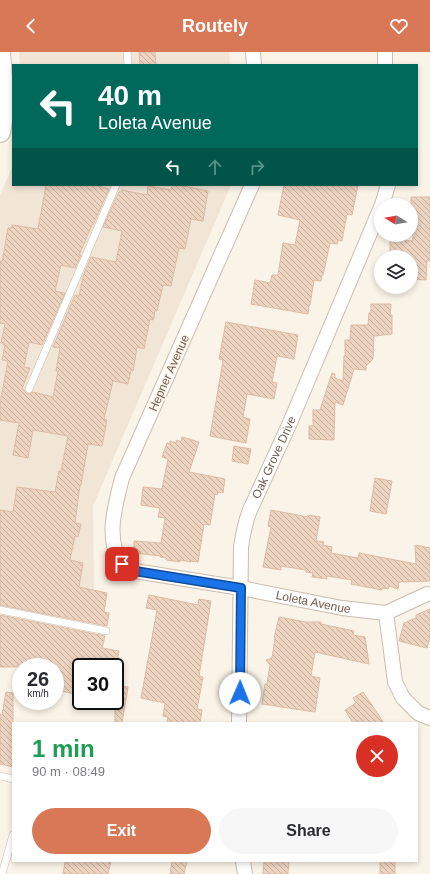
<!DOCTYPE html>
<meta charset="utf-8">
<style>
:root{--surface:#fff;--page:#f7f7f7;--text:#2b2b33;--muted:#7c7c81;--accent:#d97857}
body{margin:0;font-family:Arial,sans-serif;background:var(--page);color:var(--text);height:100vh;display:flex;flex-direction:column;font-size:15px;white-space:nowrap}
*{box-sizing:border-box;margin:0}
p{font-size:13px;color:var(--muted)}
.icon{flex:none;width:22px;height:22px;fill:none;stroke:currentColor;stroke-width:2;stroke-linecap:round;stroke-linejoin:round}
.map{position:relative;flex:1;overflow:hidden}
.drawer{position:absolute;left:12px;top:670px;width:406px;height:140px;display:flex;flex-direction:column;background:var(--surface);border-radius:0px;box-shadow:0 2px 6px #0003}
.drawer>*{flex:none}
.banner{position:absolute;left:12px;top:12px;width:406px;height:122px;border-radius:0px;box-shadow:0 2px 6px #0003;background:#00695c;color:#fff;overflow:hidden}
.needle{width:26px;rotate:281deg}
.tools{position:absolute;left:374px;top:146px;display:grid;gap:8px}
.tools a{display:grid;place-items:center;width:44px;height:44px;border-radius:50%;background:var(--surface);box-shadow:0 2px 6px #0003;font-size:20px}
.speed{position:absolute;left:12px;top:606px;display:flex;gap:8px;font-size:20px;font-weight:700;text-align:center}
.speed>*{display:grid;place-content:center;width:52px;height:52px;border-radius:50%;background:var(--surface);box-shadow:0 2px 6px #0003;line-height:1}
.speed small{font-size:10px;font-weight:400}
.speed .limit{border:2px solid #111;border-radius:6px;background:#fff;color:#111}
.pin{position:absolute;display:grid;place-items:center;width:34px;height:34px;color:#fff;margin:-17px;border-radius:8px;box-shadow:0 2px 6px #0006}
.me{position:absolute;width:44px;margin:-22px;rotate:1deg;stroke-linejoin:round;filter:drop-shadow(0 0 3px #0008)}
.turn{display:flex;align-items:center;gap:14px;height:84px;padding:0 20px;font-size:18px}
.turn .icon{width:52px;height:52px;stroke-width:2.5}
.turn b{display:block;font-size:28px;line-height:34px}
.lanes{display:flex;align-items:center;height:38px;padding:0 20px;background:#0003;justify-content:center;gap:20px;direction:ltr}
.lanes .off{opacity:.35}
.round{display:grid;place-items:center;flex:none;width:42px;height:42px;border-radius:21px;background:var(--page)}
.headline{display:flex;align-items:center;justify-content:space-between;height:68px;padding:0 20px}
h1{font-size:24px;font-weight:700;line-height:30px;color:#1e9e55}
.action{display:flex;gap:8px;margin-top:auto;padding:8px 20px}
.action a{flex:1;height:46px;border-radius:24px;background:var(--accent);color:#fff;font-size:16px;font-weight:700;line-height:46px;text-align:center}
.action a+a{background:var(--page);color:var(--text)}
header{display:flex;justify-content:space-between;align-items:center;height:52px;padding:0 20px;background:var(--accent);color:#fff;font-size:18px;font-weight:700}
.map>svg:first-child{display:block}
.residential{fill:#f1e5d6}
.building{fill:url(#building-back-hatch);stroke:#debba2}
.lines{fill:none;stroke-linecap:round;stroke-linejoin:round}
.lane-casing{stroke:#cbbcae;stroke-width:8}
.street-casing{stroke:#cbbcae;stroke-width:16}
.secondary-casing{stroke:#cebcab;stroke-width:22}
.lane{stroke:#fff;stroke-width:7}
.street{stroke:#fff;stroke-width:14}
.secondary{stroke:#fff;stroke-width:20}
.route-casing{stroke:#114b97;stroke-width:10}
.route{stroke:#1a73e8;stroke-width:7}
.labels{text-anchor:middle;dominant-baseline:central;stroke-width:3.5;stroke-linejoin:round;paint-order:stroke}
.street-label{font-size:12px;fill:#715b4d;stroke:#fdf7ec}
</style>
<header><svg class="icon" aria-label="back" viewBox="0 0 24 24"><path d="M15 5l-7 7 7 7"/></svg>Routely<svg class="icon" aria-label="heart" viewBox="0 0 24 24"><path d="M12 20l-8-8c-3-5 5-10 8-4 3-6 11-1 8 4z"/></svg></header>
<div class="map">
<svg width="430" height="822" viewBox="0 0 430 822">
<defs>
<pattern id="building-back-hatch" width="6" height="6" patternUnits="userSpaceOnUse"><rect width="6" height="6" fill="#edd4c1"/><path d="M-1 5l2 2M0 0l6 6M5-1l2 2" fill="none" stroke="#c4af9f"/></pattern>
</defs>
<rect width="100%" height="100%" fill="#faf3e7"/>
<g class="residential">
<polygon points="19,0 229,0 230,13 20,13"/>
<polygon points="13,113 13,133 231,133 93,454 94,537 0,521 0,143"/>
</g>
<g class="building">
<polygon points="139,0 155,0 156,13 140,13"/>
<polygon points="46,133 95,133 109,137 93,173 92,173 79,203 81,203 75,216 61,213 55,239 65,241 42,293 29,290 24,315 30,316 22,337 24,338 25,340 27,342 30,342 33,340 53,345 58,319 56,319 60,296 53,295 75,243 79,244 83,224 91,205 116,210 122,179 103,175 119,140 121,140 122,138 147,143 148,134 171,138 172,133 178,133 208,139 203,169 191,167 185,197 179,196 171,234 163,233 157,259 155,258 154,266 153,268 150,267 144,297 137,295 133,319 131,318 128,332 113,329 104,367 107,368 102,394 88,392 81,433 80,433 75,471 81,472 78,485 75,484 70,508 83,511 79,535 107,541 104,560 109,561 107,574 0,553 0,458 13,460 17,435 55,440 59,419 61,419 68,384 33,378 28,406 13,403 19,371 0,368 0,351 8,309 2,308 5,293 3,293 4,291 1,291 5,272 0,271 0,209 2,210 8,176 12,176 12,173 38,177"/>
<polygon points="284,133 358,133 352,163 347,162 342,189 338,188 337,192 330,191 323,223 322,223 321,229 314,228 310,253 309,253 308,262 251,252 255,228 270,231 272,223 278,223 283,191 295,193 300,168 278,163"/>
<polygon points="411,145 430,145 430,209 427,209 426,228 411,227 411,205 390,204 390,188 413,189 412,160 411,160"/>
<polygon points="371,252 391,252 390,263 392,263 392,282 374,284 373,307 366,314 366,318 354,317 343,353 335,350 334,388 309,387 309,374 313,374 313,358 320,358 332,321 335,322 335,326 343,329 344,304 345,304 345,288 350,288 351,273 368,273 369,261 371,261"/>
<polygon points="226,270 298,283 294,307 277,304 272,330 277,331 274,347 247,342 243,365 250,367 246,391 210,384 222,315 223,308 219,307"/>
<polygon points="182,385 199,390 189,420 225,427 223,441 218,440 217,443 215,442 210,473 204,472 198,510 191,509 191,510 180,508 180,510 166,508 166,506 160,505 161,504 134,501 134,489 161,491 165,466 158,465 160,456 141,453 143,435 162,437 168,407 162,405 167,391 170,392 170,389 176,391 177,388 181,390"/>
<polygon points="234,394 251,397 248,412 232,409"/>
<polygon points="375,426 392,429 386,462 370,459"/>
<polygon points="271,458 308,465 308,463 320,465 316,489 324,490 323,493 332,495 331,501 358,506 359,501 416,512 415,493 430,496 430,529 399,530 398,537 389,534 388,537 382,536 382,538 351,532 352,528 327,524 327,527 312,525 313,521 306,520 306,518 281,514 281,518 263,515 271,475 268,474"/>
<polygon points="149,543 198,553 199,547 211,549 199,624 203,625 197,657 202,658 200,671 167,671 168,665 163,664 165,651 141,646 157,558 146,556"/>
<polygon points="430,557 430,585 427,596 399,589 404,571 416,566 416,563"/>
<polygon points="0,563 105,584 102,596 119,599 116,616 115,615 81,609 81,643 55,638 55,615 0,615"/>
<polygon points="279,565 306,570 321,570 321,572 354,579 353,583 365,585 369,612 315,600 311,624 320,626 315,660 262,652 265,632 267,632 270,613 266,608 272,606 275,586 274,586"/>
<polygon points="115,633 128,635 122,671 115,671"/>
<polygon points="6,640 13,641 13,715 0,712 0,662 2,663"/>
<polygon points="363,640 384,671 353,671 345,658 356,651 353,646"/>
<polygon points="65,809 111,809 108,822 63,822"/>
<polygon points="172,809 187,809 184,822 170,822"/>
<polygon points="264,809 289,809 288,822 263,822"/>
<rect x="380" y="809" width="15" height="13"/>
</g>
<g class="lines">
<defs>
<g id="lane">
<polyline points="127,0 128,13"/>
<polyline points="29,337 116,133"/>
<polyline points="0,558 106,579"/>
<polyline points="0,724 13,727"/>
<polyline points="2,822 13,783"/>
</g>
<g id="street">
<polyline points="253,0 254,13"/>
<polyline points="385,0 385,13"/>
<path id="s1" d="M252 133 122 426C116 451 104 488 122 511 124 515 131 517 135 519L241 536 342 556 386 561 395 630 403 646 418 661 430 666"/>
<polyline points="382,153 388,133"/>
<polyline points="386,561 427,542"/>
<path id="s2" d="M239 671 241 495C243 482 245 470 250 458L289 373 381 155"/>
<polyline points="243,809 245,822"/>
</g>
<path id="secondary" d="M0 80C6 55 2 26 0 0"/>
</defs>
<use href="#lane" class="lane-casing"/>
<use href="#street" class="street-casing"/>
<use href="#secondary" class="secondary-casing"/>
<use href="#lane" class="lane"/>
<use href="#street" class="street"/>
<use href="#secondary" class="secondary"/>
</g>
<g class="lines">
<defs>
<polyline id="route" points="122,512 135,519 241,536 240,641"/>
</defs>
<use href="#route" class="route-casing"/>
<use href="#route" class="route"/>
</g>
<g class="labels">
<g class="street-label">
<text transform="translate(169 321) rotate(-66)">Hepner Avenue</text>
<text stroke="none"><textPath href="#s2" startOffset="272">Oak Grove Drive</textPath></text>
<text stroke="none"><textPath href="#s1" startOffset="605">Loleta Avenue</textPath></text>
</g>
</g>
</svg>
<div class="tools">
<a><svg class="needle" viewBox="-14 -14 28 28"><path d="M0-13l5 13h-10z" fill="#e53935"/><path d="M0 13l5-13h-10z" fill="#7c7c81"/></svg></a>
<a><svg class="icon" aria-label="layers" viewBox="0 0 24 24"><path d="M12 4l9 5-9 5-9-5zM3 14l9 5 9-5"/></svg></a>
</div>
<div class="speed"><div>26<small>km/h</small></div><div class="limit">30</div></div>
<div class="pin" style="left:122px;top:512px;background:#d93025"><svg class="icon" aria-label="arrive" viewBox="0 0 24 24"><path d="M6 21V4h12l-3 4 3 4H6"/></svg></div>
<svg class="me" style="left:240px;top:641px" viewBox="-20 -20 40 40"><circle r="19" fill="#fff"/><path d="M0-13L10 11 0 6-10 11z" fill="#1a73e8"/></svg>
<div class="banner">
<div class="turn"><svg class="icon" aria-label="left" viewBox="0 0 24 24"><path d="M17 20v-9H6M10 6l-5 5 5 5"/></svg><div><b>40 m</b>Loleta Avenue</div></div>
<div class="lanes"><svg class="icon" aria-label="left" viewBox="0 0 24 24"><path d="M17 20v-9H6M10 6l-5 5 5 5"/></svg><svg class="icon off" aria-label="ahead" viewBox="0 0 24 24"><path d="M12 20V5M6 11l6-6 6 6"/></svg><svg class="icon off" aria-label="right" viewBox="0 0 24 24"><path d="M7 20v-9h11M14 6l5 5-5 5"/></svg></div>
</div>
<section class="drawer">
<div class="headline"><div><h1>1 min</h1><p>90 m · 08:49</p></div><a class="round" style="background:#d93025;color:#fff"><svg class="icon" aria-label="close" viewBox="0 0 24 24"><path d="M6 6l12 12M18 6L6 18"/></svg></a></div>
<div class="action"><a>Exit</a><a>Share</a></div>
</section>
</div>
